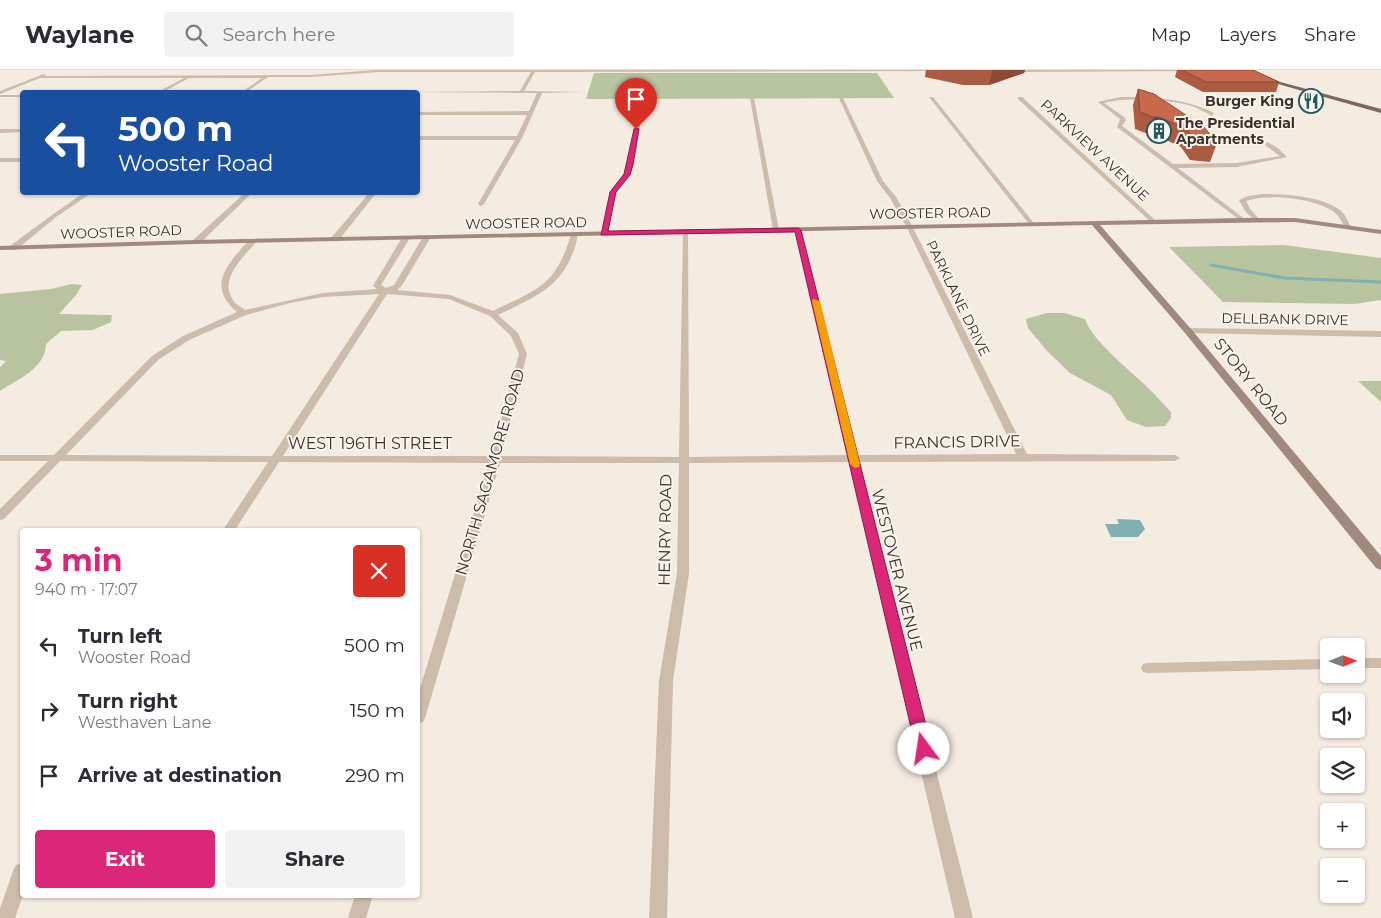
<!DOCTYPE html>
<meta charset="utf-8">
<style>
:root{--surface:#fff;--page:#f2f2f3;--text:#2b2b33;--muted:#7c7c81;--line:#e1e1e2;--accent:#db2777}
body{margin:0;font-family:Montserrat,sans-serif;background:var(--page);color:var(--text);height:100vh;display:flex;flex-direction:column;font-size:19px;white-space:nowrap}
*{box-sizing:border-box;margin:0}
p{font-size:16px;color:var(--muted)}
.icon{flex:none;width:28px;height:28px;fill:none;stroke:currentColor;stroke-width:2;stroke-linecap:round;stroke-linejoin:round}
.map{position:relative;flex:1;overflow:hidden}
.details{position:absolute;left:20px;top:458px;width:400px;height:370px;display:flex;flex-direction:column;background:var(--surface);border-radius:5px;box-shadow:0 1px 4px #0004}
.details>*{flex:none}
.banner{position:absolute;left:20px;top:20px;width:400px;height:105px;border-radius:5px;box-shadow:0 1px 4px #0004;background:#1a4fa0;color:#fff;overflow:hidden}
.needle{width:32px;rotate:89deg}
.fabs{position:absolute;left:1320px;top:568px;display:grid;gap:10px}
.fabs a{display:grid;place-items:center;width:45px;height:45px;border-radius:5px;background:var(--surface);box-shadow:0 1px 4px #0004;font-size:25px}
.pin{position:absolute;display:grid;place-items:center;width:42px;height:42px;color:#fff;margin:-51px -21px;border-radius:50% 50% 50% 0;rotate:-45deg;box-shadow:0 0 5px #0007}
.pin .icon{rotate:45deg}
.me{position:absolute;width:55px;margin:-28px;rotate:346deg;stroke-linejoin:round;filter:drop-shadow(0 0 4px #0008)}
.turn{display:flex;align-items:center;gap:18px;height:105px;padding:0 15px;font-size:22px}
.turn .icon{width:65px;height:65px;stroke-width:2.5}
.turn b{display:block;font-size:35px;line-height:42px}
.round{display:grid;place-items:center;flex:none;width:52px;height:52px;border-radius:5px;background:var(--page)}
.summary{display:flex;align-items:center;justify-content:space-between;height:85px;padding:0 15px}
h1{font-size:30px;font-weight:700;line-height:38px;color:var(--accent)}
.button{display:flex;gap:10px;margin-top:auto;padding:10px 15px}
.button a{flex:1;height:58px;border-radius:5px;background:var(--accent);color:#fff;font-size:20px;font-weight:700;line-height:58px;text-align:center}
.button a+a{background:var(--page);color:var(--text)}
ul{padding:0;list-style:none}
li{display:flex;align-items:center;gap:15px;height:65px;padding:0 15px}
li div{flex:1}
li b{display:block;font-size:19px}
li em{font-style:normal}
header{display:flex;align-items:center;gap:30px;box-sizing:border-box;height:70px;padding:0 25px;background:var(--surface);border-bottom:1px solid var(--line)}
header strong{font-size:24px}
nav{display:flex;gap:28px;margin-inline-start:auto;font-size:18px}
.search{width:350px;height:45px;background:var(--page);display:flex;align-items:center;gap:12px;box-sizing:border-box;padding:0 18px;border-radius:5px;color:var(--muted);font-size:19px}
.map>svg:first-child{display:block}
.green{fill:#b8c4a0}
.water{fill:#7fb0b2}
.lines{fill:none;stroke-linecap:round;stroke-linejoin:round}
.stream{stroke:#7fb0b2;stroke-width:3}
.street{fill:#cdbbac;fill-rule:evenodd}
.secondary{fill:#a18a7d;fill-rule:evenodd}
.primary{fill:#7d675c;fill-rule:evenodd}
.wall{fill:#ac5a40}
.shaded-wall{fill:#8c4a34}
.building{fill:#c8694b;stroke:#8c4a34}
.route{fill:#db2777;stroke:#8e194d}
.slow{fill:#f59e0b}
.labels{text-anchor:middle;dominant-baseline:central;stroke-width:4;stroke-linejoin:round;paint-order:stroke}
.far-poi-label{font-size:14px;font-weight:bold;fill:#3b302b;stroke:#fbf5ee;text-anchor:end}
.far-street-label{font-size:14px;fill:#3b302b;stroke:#fbf5ee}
.street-label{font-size:16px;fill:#3b302b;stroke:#fbf5ee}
</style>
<header>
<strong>Waylane</strong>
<div class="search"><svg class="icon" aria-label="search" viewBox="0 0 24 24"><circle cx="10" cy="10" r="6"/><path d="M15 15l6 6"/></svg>Search here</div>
<nav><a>Map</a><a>Layers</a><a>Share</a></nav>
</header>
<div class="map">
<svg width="1381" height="848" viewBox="0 0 1381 848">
<rect width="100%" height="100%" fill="#f4ebe1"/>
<g class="green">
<polygon points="594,3 877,3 894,28 586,29"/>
<polygon points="1284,175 1381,188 1381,230 1355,234 1223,232 1169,177"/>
<path d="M72 214 82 215 76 225 59 244 112 245 111 252 93 260 61 261 46 274C45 299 18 309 0 321V297L6 291 0 290V224L51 219Z"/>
<path d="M1047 243H1064L1085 249C1092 270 1127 298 1144 314 1154 323 1162 333 1171 342V348L1165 356 1146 357 1127 350 1111 325 1070 303 1047 281 1028 258 1026 249Z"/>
<polygon points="1358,311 1381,311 1381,332"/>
</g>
<polygon class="water" points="1117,449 1140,450 1145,459 1138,467 1111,467 1105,454 1119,454"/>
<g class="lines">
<polyline class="stream" points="1211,195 1285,208 1381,212"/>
<g class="street">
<polygon points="375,0 941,0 942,1 535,2 524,21 584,22 542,23 522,68 484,134 481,136 478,134 515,70 418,70 418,66 517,66 527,45 418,45 418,42 529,41 537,23 413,22 520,21 531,2 379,2 311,7 268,7 246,22 242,22 262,8 189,8 163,22 158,22 184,8 40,8 0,24 0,21 44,4 46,6 311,5"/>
<polygon points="1010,0 1191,0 1192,1 1011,2"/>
<rect x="0" y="25" width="22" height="2"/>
<polygon points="752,27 754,28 779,160 776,162 773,160 750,28"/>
<path d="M841 27 843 28 883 111 896 127 912 156 1027 384 1175 385 1180 388 1175 391 859 392 973 848H955L849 392 689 393V503L673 611 667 848H649L659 611 677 503 679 393H500L425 648 423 652 418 654V625L489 393 279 392 235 460H223L268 392 60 391 4 449 0 450V439L48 391H0V385H54L152 286 183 266 237 242C215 224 218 206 236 185 241 179 246 172 253 169L257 171C245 186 218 208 233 230 235 234 241 237 245 240L323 223 377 219 373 216 403 166H409L410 168 381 215 386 218 394 215 423 167 427 165 431 167 401 217 397 220 450 225 493 241C538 219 556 216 571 164L577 163C578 169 575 178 572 185 558 220 530 229 498 245L518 263 527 284 501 386 679 387 683 161 688 160 689 387 847 385 795 160 800 159 858 385 1016 384 906 156 890 128 877 111 839 28ZM379 224 272 386 66 385 158 290 189 270 246 245 290 233 323 227ZM387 224 449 229 490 246 511 266 519 284 491 386H283Z"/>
<polygon points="929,27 933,27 1033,152 1033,154 1029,154"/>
<polygon points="1018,27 1022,27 1155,150 1155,152 1151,152 1018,29"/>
<path d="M1120 27C1152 27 1185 28 1214 43L1212 46C1206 43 1200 39 1194 37 1174 29 1125 27 1104 33L1124 47 1126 50 1122 56 1173 94 1237 93 1280 86 1265 75 1267 72 1278 78 1287 87 1237 97 1178 98 1246 150 1241 151 1117 57 1120 49 1098 32Z"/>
<polygon points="637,41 642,42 634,95 630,105 616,122 608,163 602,164 610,122 624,105 628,95"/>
<polygon points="0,59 22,59 22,62 0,63"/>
<rect x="0" y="88" width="22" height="4"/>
<polygon points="85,122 93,122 56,147 16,180 10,180 10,176 52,145"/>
<polygon points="246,122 253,122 199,174 193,174 193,170"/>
<polygon points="370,122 377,122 338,171 332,171 332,167"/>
<path d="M1262 124C1284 124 1323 126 1341 141 1346 145 1348 152 1351 157L1346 158C1342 153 1340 146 1334 142 1314 128 1269 123 1246 131L1250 139 1260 150 1255 151 1245 141 1239 130 1248 126Z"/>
<polygon points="1188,258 1381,261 1381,267 1185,263 1185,259"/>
<rect x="1356" y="588" width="25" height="10"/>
<polygon points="1329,589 1329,599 1148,603 1143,602 1141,598 1143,594 1148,593"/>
<polygon points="22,793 23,825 15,848 0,848 0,839 13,801 16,795"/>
<polygon points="355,825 373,825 366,848 348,848"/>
</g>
<polygon class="secondary" points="1243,148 1295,148 1381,160 1381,164 1295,152 1100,155 1191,259 1381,486 1381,500 1376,498 1185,263 1092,155 196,174 0,180 0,176 196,170"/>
<polygon class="primary" points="1228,0 1236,0 1381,39 1381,43"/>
</g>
<g class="wall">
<polygon points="926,0 1025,0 1024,3 989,15 963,15 925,7"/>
<polygon points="1177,0 1253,0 1279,12 1276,22 1203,22 1175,7"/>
<polygon points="1138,19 1217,73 1210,92 1190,90 1181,77 1154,64 1148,64 1135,59 1133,35"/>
</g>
<g class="shaded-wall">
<polygon points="992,0 1025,0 1024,3 989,15"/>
<polygon points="1153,47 1159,47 1154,64 1148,64"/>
</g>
<g class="building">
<polygon points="1182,0 1253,0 1279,12 1206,12"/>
<polygon points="1138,19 1154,24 1204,57 1217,73 1196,72 1186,59 1159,47 1153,47 1140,42"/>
</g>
<polygon class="route" points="636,58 639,59 633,94 630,105 616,122 608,161 798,158 801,160 932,679 929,684 924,686 918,684 916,679 795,162 601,165 610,122 624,104 634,59"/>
<polygon class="slow" points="813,229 820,231 860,394 859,397 855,398 850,394 812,231"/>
<defs>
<symbol id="restaurant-ring" viewBox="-11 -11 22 22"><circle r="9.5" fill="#fbf5ee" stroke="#1f5a5e" stroke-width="1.5"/><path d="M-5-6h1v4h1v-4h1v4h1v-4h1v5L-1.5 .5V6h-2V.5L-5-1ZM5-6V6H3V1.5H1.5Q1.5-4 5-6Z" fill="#1f5a5e"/></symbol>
<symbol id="building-ring" viewBox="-11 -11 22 22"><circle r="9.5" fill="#fbf5ee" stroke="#1f5a5e" stroke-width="1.5"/><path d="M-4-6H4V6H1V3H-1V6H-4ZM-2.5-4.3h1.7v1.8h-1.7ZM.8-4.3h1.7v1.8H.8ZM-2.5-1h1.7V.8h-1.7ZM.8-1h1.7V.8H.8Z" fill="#1f5a5e"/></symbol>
</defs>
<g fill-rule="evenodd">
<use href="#restaurant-ring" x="1297" y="17" width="28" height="28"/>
<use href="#building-ring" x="1145" y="47" width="28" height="28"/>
</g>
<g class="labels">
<g class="far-poi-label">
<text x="1294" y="31">Burger King</text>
<text x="1176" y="53" text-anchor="start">The Presidential<tspan x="1176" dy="16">Apartments</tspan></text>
</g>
<g class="far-street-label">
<text transform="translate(1095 80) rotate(43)">PARKVIEW AVENUE</text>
<text transform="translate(930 143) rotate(-1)">WOOSTER ROAD</text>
<text transform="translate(526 153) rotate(-1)">WOOSTER ROAD</text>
<text transform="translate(121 162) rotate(-2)">WOOSTER ROAD</text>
<text transform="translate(958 228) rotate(64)">PARKLANE DRIVE</text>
<text transform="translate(1285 249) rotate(1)">DELLBANK DRIVE</text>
</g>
<g class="street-label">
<text transform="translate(1251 312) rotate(51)">STORY ROAD</text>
<text transform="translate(957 372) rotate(-1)">FRANCIS DRIVE</text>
<text x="370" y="373">WEST 196TH STREET</text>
<text transform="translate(490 402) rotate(-74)">NORTH SAGAMORE ROAD</text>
<text transform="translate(665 460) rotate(-89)">HENRY ROAD</text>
<text transform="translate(897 500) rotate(76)">WESTOVER AVENUE</text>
</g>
</g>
</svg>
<div class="fabs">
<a><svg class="needle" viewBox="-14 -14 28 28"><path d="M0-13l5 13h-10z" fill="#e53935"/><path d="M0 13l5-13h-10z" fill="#7c7c81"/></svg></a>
<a><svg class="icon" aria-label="sound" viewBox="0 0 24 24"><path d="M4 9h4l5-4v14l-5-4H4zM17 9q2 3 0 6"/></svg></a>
<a><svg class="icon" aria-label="layers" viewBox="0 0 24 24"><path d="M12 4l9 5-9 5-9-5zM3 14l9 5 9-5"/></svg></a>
<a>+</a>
<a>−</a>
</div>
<div class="pin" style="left:636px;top:59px;background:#d93025"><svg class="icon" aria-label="arrive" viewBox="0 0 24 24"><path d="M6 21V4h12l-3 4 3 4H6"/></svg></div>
<svg class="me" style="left:924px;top:679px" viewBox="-20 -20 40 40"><circle r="19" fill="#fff"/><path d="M0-13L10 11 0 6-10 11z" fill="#db2777"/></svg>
<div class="banner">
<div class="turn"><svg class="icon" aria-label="left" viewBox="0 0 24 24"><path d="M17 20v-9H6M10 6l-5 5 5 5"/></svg><div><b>500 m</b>Wooster Road</div></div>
</div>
<section class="details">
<div class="summary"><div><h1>3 min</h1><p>940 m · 17:07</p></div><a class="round" style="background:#d93025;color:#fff"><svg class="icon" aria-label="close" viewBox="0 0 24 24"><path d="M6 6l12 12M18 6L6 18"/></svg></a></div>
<ul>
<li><svg class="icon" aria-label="left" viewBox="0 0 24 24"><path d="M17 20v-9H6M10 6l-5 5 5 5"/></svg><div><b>Turn left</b><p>Wooster Road</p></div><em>500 m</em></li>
<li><svg class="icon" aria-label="right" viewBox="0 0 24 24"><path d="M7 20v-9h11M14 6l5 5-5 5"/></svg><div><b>Turn right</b><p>Westhaven Lane</p></div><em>150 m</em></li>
<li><svg class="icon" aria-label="arrive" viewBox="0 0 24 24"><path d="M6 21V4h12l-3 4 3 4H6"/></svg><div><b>Arrive at destination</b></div><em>290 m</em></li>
</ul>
<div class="button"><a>Exit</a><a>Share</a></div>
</section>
</div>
